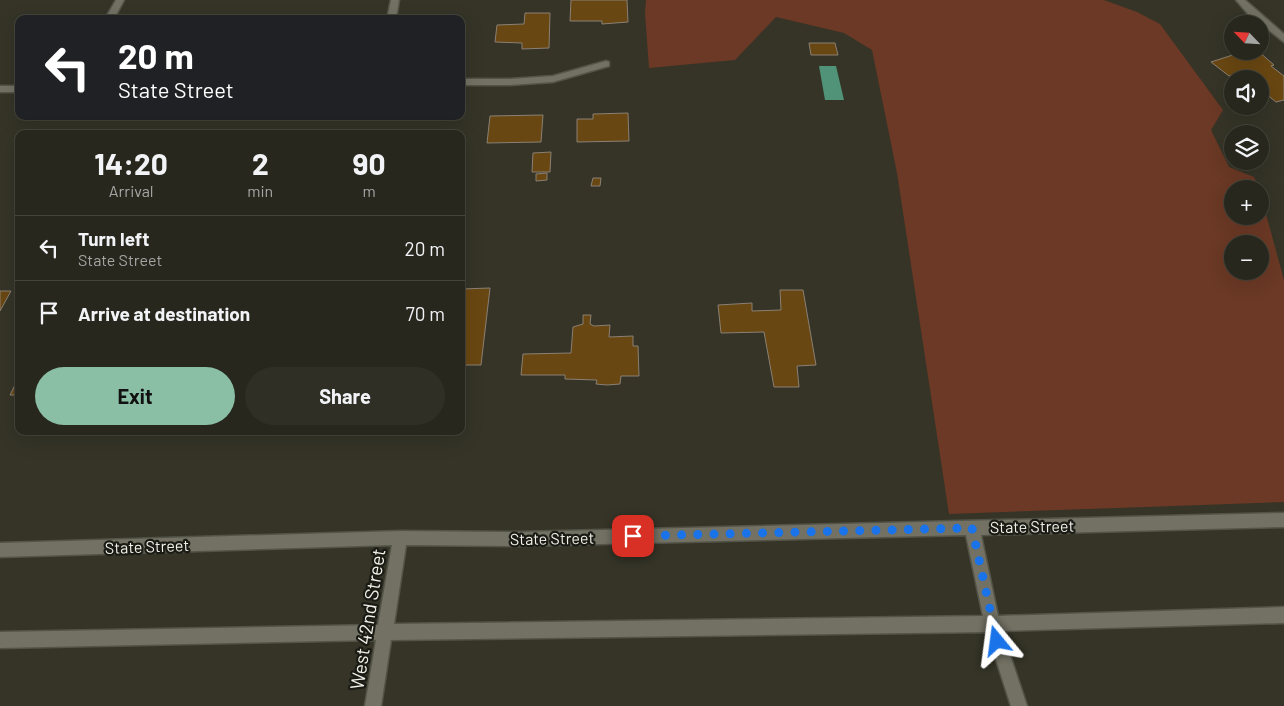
<!DOCTYPE html>
<meta charset="utf-8">
<style>
:root{--surface:#28271d;--page:#302f26;--text:#f1f3f6;--muted:#a5a5a4;--line:#44443b;--accent:#8abfa5}
body{margin:0;font-family:Barlow,sans-serif;background:var(--page);color:var(--text);height:100vh;display:flex;flex-direction:column;font-size:19px;white-space:nowrap}
*{box-sizing:border-box;margin:0}
p{font-size:16px;color:var(--muted)}
.icon{flex:none;width:28px;height:28px;fill:none;stroke:currentColor;stroke-width:2;stroke-linecap:round;stroke-linejoin:round}
.map{position:relative;flex:1;overflow:hidden}
.panel{position:absolute;left:15px;top:130px;width:450px;height:305px;display:flex;flex-direction:column;background:var(--surface);border-radius:10px;box-shadow:0 5px 20px #0002,0 0 0 1px var(--line)}
.panel>*{flex:none}
.banner{position:absolute;left:15px;top:15px;width:450px;height:105px;border-radius:10px;box-shadow:0 5px 20px #0002,0 0 0 1px var(--line);background:#202124;color:#fff;overflow:hidden}
.needle{width:32px;rotate:295deg}
.tools{position:absolute;left:1224px;top:15px;display:grid;gap:10px}
.tools a{display:grid;place-items:center;width:45px;height:45px;border-radius:50%;background:var(--surface);box-shadow:0 5px 20px #0002,0 0 0 1px var(--line);font-size:25px}
.pin{position:absolute;display:grid;place-items:center;width:42px;height:42px;color:#fff;margin:-21px;border-radius:10px;box-shadow:0 2px 8px #0006}
.me{position:absolute;width:55px;margin:-28px;rotate:344deg;stroke-linejoin:round;filter:drop-shadow(0 0 4px #0008)}
.turn{display:flex;align-items:center;gap:18px;height:105px;padding:0 20px;font-size:22px}
.turn .icon{width:65px;height:65px;stroke-width:2.5}
.turn b{display:block;font-size:35px;line-height:42px}
.eta{display:flex;justify-content:space-evenly;align-items:center;height:85px;text-align:center}
.eta b{font-size:30px;font-weight:700;line-height:35px}
.primary-button{display:flex;gap:10px;margin-top:auto;padding:10px 20px}
.primary-button a{flex:1;height:58px;border-radius:30px;background:var(--accent);color:#111;font-size:20px;font-weight:700;line-height:58px;text-align:center}
.primary-button a+a{background:var(--page);color:var(--text)}
ul{padding:0;list-style:none}
li{display:flex;align-items:center;gap:15px;height:65px;padding:0 20px;border-top:1px solid var(--line)}
li div{flex:1}
li b{display:block;font-size:19px}
li em{font-style:normal}
.map>svg:first-child{display:block}
.green{fill:#6b3925;fill-rule:evenodd}
.water{fill:#509378}
.building{fill:#694712;stroke:#8a8074}
.lines{fill:none;stroke-linecap:round;stroke-linejoin:round}
.minor-casing{stroke:#535348;stroke-width:3}
.minor{fill:#727163;fill-rule:evenodd}
.route{stroke:#1a73e8;stroke-width:9;stroke-dasharray:0 16.2}
.labels{text-anchor:middle;dominant-baseline:central;stroke-width:4.5;stroke-linejoin:round;paint-order:stroke}
.street-label{font-size:16px;fill:#f1f1e9;stroke:#1b1b15}
.near-street-label{font-size:19px;fill:#f1f1e9;stroke:#1b1b15}
</style>
<div class="map">
<svg width="1284" height="706" viewBox="0 0 1284 706">
<rect width="100%" height="100%" fill="#353427"/>
<path class="green" d="M646 0H1104L1137 12 1160 24 1223 110 1211 130 1229 167 1254 177 1259 189H1232V216H1260V192L1284 280V502L949 514 897 173 872 50 844 33 776 17 735 60 649 68 645 13ZM1232 244H1260V271H1232Z"/>
<polygon class="water" points="819,66 836,66 844,100 825,100"/>
<g class="building">
<polygon points="571,0 627,0 628,22 602,24 602,21 570,21"/>
<polygon points="525,13 550,13 549,48 522,49 522,43 495,42 497,25 524,24"/>
<polygon points="809,43 835,43 838,55 811,55"/>
<polygon points="1245,51 1258,51 1274,65 1271,66 1284,76 1284,100 1276,102 1260,89 1260,79 1248,79 1240,73 1229,76 1211,62"/>
<polygon points="628,113 629,141 577,142 577,119 593,119 593,114"/>
<polygon points="543,115 541,142 487,143 490,116"/>
<polygon points="551,152 550,172 532,172 533,153"/>
<polygon points="547,173 547,180 536,181 536,174"/>
<polygon points="593,178 601,178 600,186 591,186"/>
<polygon points="490,288 481,365 461,365 461,289"/>
<polygon points="780,290 803,290 816,365 797,366 799,387 774,387 764,332 721,333 718,305 752,303 752,311 781,310"/>
<polygon points="0,291 11,291 0,311"/>
<polygon points="583,315 591,315 590,324 594,326 610,325 609,337 633,336 633,346 638,346 639,376 621,376 620,384 607,385 596,384 597,380 565,379 565,375 521,375 523,354 571,353 573,327 583,324"/>
<polygon points="19,377 19,395 10,395"/>
</g>
<g class="lines">
<defs>
<g id="minor">
<polygon points="116,0 124,0 114,19 105,19"/>
<polygon points="391,0 399,0 396,19 387,19"/>
<polygon points="1236,0 1245,0 1284,34 1284,42 1248,14"/>
<polygon points="606,61 609,62 609,66 553,82 510,85 461,85 461,79 510,79 553,76"/>
<rect x="0" y="86" width="19" height="6"/>
<path d="M1284 513V527L981 535 998 616 1284 607V623L1002 631 1027 706H1011L987 632 391 640 381 706H365L376 640 0 648V632L378 625 392 545 0 557V543L400 531 520 532ZM966 535 983 616 394 624 406 545 520 546Z"/>
</g>
</defs>
<use href="#minor" class="minor-casing"/>
<use href="#minor" class="minor"/>
</g>
<g class="lines">
<polyline class="route" points="633,536 972,528 997,641"/>
</g>
<g class="labels">
<g class="street-label">
<text transform="translate(1032 526) rotate(-1)">State Street</text>
<text transform="translate(552 538) rotate(-1)">State Street</text>
<text transform="translate(147 546) rotate(-2)">State Street</text>
</g>
<g class="near-street-label">
<text transform="translate(367 619) rotate(-81)">West 42nd Street</text>
</g>
</g>
</svg>
<div class="tools">
<a><svg class="needle" viewBox="-14 -14 28 28"><path d="M0-13l5 13h-10z" fill="#e53935"/><path d="M0 13l5-13h-10z" fill="#a5a5a4"/></svg></a>
<a><svg class="icon" aria-label="sound" viewBox="0 0 24 24"><path d="M4 9h4l5-4v14l-5-4H4zM17 9q2 3 0 6"/></svg></a>
<a><svg class="icon" aria-label="layers" viewBox="0 0 24 24"><path d="M12 4l9 5-9 5-9-5zM3 14l9 5 9-5"/></svg></a>
<a>+</a>
<a>−</a>
</div>
<div class="pin" style="left:633px;top:536px;background:#d93025"><svg class="icon" aria-label="arrive" viewBox="0 0 24 24"><path d="M6 21V4h12l-3 4 3 4H6"/></svg></div>
<svg class="me" style="left:997px;top:641px" viewBox="-20 -20 40 40"><path d="M0-17L14 15 0 8-14 15z" fill="#1a73e8" stroke="#fff" stroke-width="4"/></svg>
<div class="banner">
<div class="turn"><svg class="icon" aria-label="left" viewBox="0 0 24 24"><path d="M17 20v-9H6M10 6l-5 5 5 5"/></svg><div><b>20 m</b>State Street</div></div>
</div>
<section class="panel">
<div class="eta">
<div><b>14:20</b><p>Arrival</p></div>
<div><b>2</b><p>min</p></div>
<div><b>90</b><p>m</p></div>
</div>
<ul>
<li><svg class="icon" aria-label="left" viewBox="0 0 24 24"><path d="M17 20v-9H6M10 6l-5 5 5 5"/></svg><div><b>Turn left</b><p>State Street</p></div><em>20 m</em></li>
<li><svg class="icon" aria-label="arrive" viewBox="0 0 24 24"><path d="M6 21V4h12l-3 4 3 4H6"/></svg><div><b>Arrive at destination</b></div><em>70 m</em></li>
</ul>
<div class="primary-button"><a>Exit</a><a>Share</a></div>
</section>
</div>
